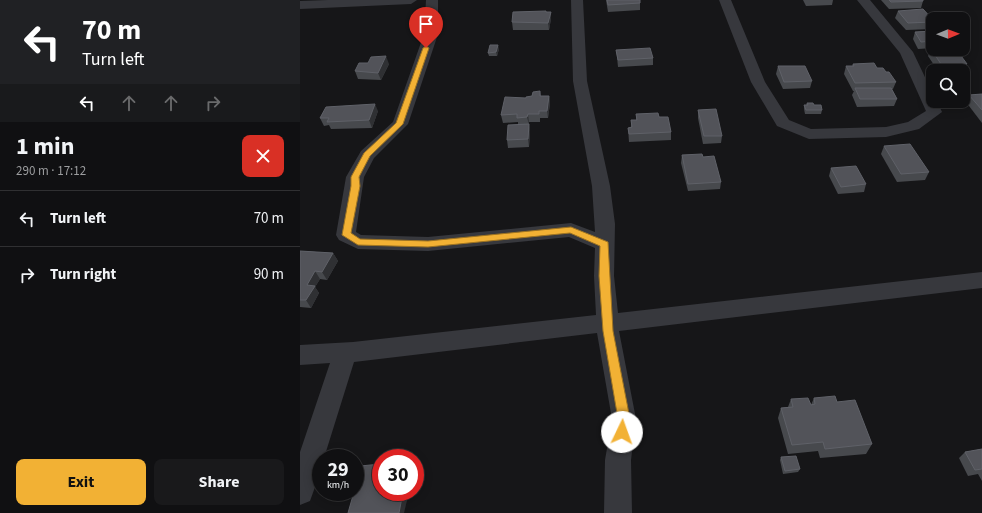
<!DOCTYPE html>
<meta charset="utf-8">
<style>
:root{--surface:#101012;--page:#19191b;--text:#f1f3f6;--muted:#9c9d9f;--line:#303032;--accent:#f2b134}
body{margin:0;font-family:"Source Sans 3",sans-serif;background:var(--page);color:var(--text);height:100vh;display:flex;flex-direction:column;font-size:15px;white-space:nowrap}
*{box-sizing:border-box;margin:0}
p{font-size:13px;color:var(--muted)}
.icon{flex:none;width:22px;height:22px;fill:none;stroke:currentColor;stroke-width:2;stroke-linecap:round;stroke-linejoin:round}
.map{position:relative;flex:1;overflow:hidden}
.details{display:flex;flex-direction:column;background:var(--surface);width:300px}
.details>*{flex:none}
.guide{background:#202124;color:#fff;overflow:hidden}
.needle{width:26px;rotate:89deg}
.buttons{position:absolute;left:626px;top:12px;display:grid;gap:8px}
.buttons a{display:grid;place-items:center;width:44px;height:44px;border-radius:8px;background:var(--surface);box-shadow:0 2px 10px #0003,0 0 0 1px var(--line);font-size:20px}
.speed{position:absolute;left:12px;top:449px;display:flex;gap:8px;font-size:20px;font-weight:700;text-align:center}
.speed>*{display:grid;place-content:center;width:52px;height:52px;border-radius:50%;background:var(--surface);box-shadow:0 2px 10px #0003,0 0 0 1px var(--line);line-height:1}
.speed small{font-size:10px;font-weight:400}
.speed .limit{border:6px solid #d22;background:#fff;color:#111}
.pin{position:absolute;display:grid;place-items:center;width:34px;height:34px;color:#fff;margin:-41px -17px;border-radius:50% 50% 50% 0;rotate:-45deg;box-shadow:0 0 4px #0007}
.pin .icon{rotate:45deg}
.me{position:absolute;width:44px;margin:-22px;rotate:3deg;stroke-linejoin:round;filter:drop-shadow(0 0 3px #0008)}
.turn{display:flex;align-items:center;gap:14px;height:84px;padding:0 16px;font-size:18px}
.turn .icon{width:52px;height:52px;stroke-width:2.5}
.turn b{display:block;font-size:28px;line-height:34px}
.lanes{display:flex;align-items:center;height:38px;padding:0 16px;background:#0003;justify-content:center;gap:20px;direction:ltr}
.lanes .off{opacity:.35}
.round{display:grid;place-items:center;flex:none;width:42px;height:42px;border-radius:8px;background:var(--page)}
.head{display:flex;align-items:center;justify-content:space-between;height:68px;padding:0 16px}
h1{font-size:24px;font-weight:700;line-height:30px}
.button{display:flex;gap:8px;margin-top:auto;padding:8px 16px}
.button a{flex:1;height:46px;border-radius:8px;background:var(--accent);color:#111;font-size:16px;font-weight:700;line-height:46px;text-align:center}
.button a+a{background:var(--page);color:var(--text)}
ul{padding:0;list-style:none}
li{display:flex;align-items:center;gap:12px;height:56px;padding:0 16px;border-top:1px solid var(--line)}
li div{flex:1}
li b{display:block;font-size:15px}
li em{font-style:normal}
main{display:flex;flex:1;min-height:0}
.map>svg:first-child{display:block}
.lines{fill:none;stroke-linecap:round;stroke-linejoin:round}
.street{fill:#37383d;fill-rule:evenodd}
.wall{fill:#47494d}
.shaded-wall{fill:#2f3033}
.building{fill:#525359;stroke:#5f6168}
.route{fill:#f2b134;stroke:#9d7322}
</style>
<main>
<section class="details">
<div class="guide">
<div class="turn"><svg class="icon" aria-label="left" viewBox="0 0 24 24"><path d="M17 20v-9H6M10 6l-5 5 5 5"/></svg><div><b>70 m</b>Turn left</div></div>
<div class="lanes"><svg class="icon" aria-label="left" viewBox="0 0 24 24"><path d="M17 20v-9H6M10 6l-5 5 5 5"/></svg><svg class="icon off" aria-label="ahead" viewBox="0 0 24 24"><path d="M12 20V5M6 11l6-6 6 6"/></svg><svg class="icon off" aria-label="ahead" viewBox="0 0 24 24"><path d="M12 20V5M6 11l6-6 6 6"/></svg><svg class="icon off" aria-label="right" viewBox="0 0 24 24"><path d="M7 20v-9h11M14 6l5 5-5 5"/></svg></div>
</div>
<div class="head"><div><h1>1 min</h1><p>290 m · 17:12</p></div><a class="round" style="background:#d93025;color:#fff"><svg class="icon" aria-label="close" viewBox="0 0 24 24"><path d="M6 6l12 12M18 6L6 18"/></svg></a></div>
<ul>
<li><svg class="icon" aria-label="left" viewBox="0 0 24 24"><path d="M17 20v-9H6M10 6l-5 5 5 5"/></svg><div><b>Turn left</b></div><em>70 m</em></li>
<li><svg class="icon" aria-label="right" viewBox="0 0 24 24"><path d="M7 20v-9h11M14 6l5 5-5 5"/></svg><div><b>Turn right</b></div><em>90 m</em></li>
</ul>
<div class="button"><a>Exit</a><a>Share</a></div>
</section>
<div class="map">
<svg width="682" height="513" viewBox="0 0 682 513">
<rect width="100%" height="100%" fill="#161618"/>
<g class="lines">
<g class="street">
<polygon points="28,0 117,0 111,4 0,9 0,1"/>
<path d="M126 0H138V34L108 124 74 158 64 177 56 232 61 235 128 237 271 223 295 232 292 186 273 81 271 0H283L287 81 310 186 315 224 314 276 318 313 682 272V288L319 331 336 419 331 460 332 513H304L305 460 312 419 297 333 54 362 24 458H21C21 473 15 487 10 501L0 505V452L30 363 0 365V345L53 342 296 315 294 276 295 248 269 237 128 251 58 249 39 240 36 235 46 177 61 151 93 122 124 34Z"/>
<polygon points="419,0 431,0 465,82 489,120 511,129 586,127 608,122 626,111 600,53 557,0 570,0 613,52 633,94 633,101 637,101 642,112 619,129 586,137 509,139 477,126 451,82"/>
</g>
</g>
<g class="wall">
<polygon points="306,0 340,0 340,10 308,12"/>
<polygon points="503,0 533,0 532,5 506,6"/>
<polygon points="581,0 623,0 623,1 621,8 589,9"/>
<polygon points="598,11 633,20 633,26 632,29 606,30 595,18"/>
<polygon points="246,12 251,12 251,19 249,30 213,30 212,22"/>
<polygon points="633,31 633,48 618,49 613,39 615,32"/>
<polygon points="199,49 197,56 189,56 188,53"/>
<polygon points="631,49 667,64 664,72 663,71 638,71 628,56"/>
<polygon points="316,50 353,58 353,65 318,67 317,57"/>
<polygon points="89,64 81,80 58,79 55,71"/>
<polygon points="553,64 577,68 586,72 596,82 593,89 592,89 597,99 594,106 557,107 552,95 554,91 553,91 544,74 546,66 552,66"/>
<polygon points="478,66 512,81 510,88 483,89 476,74"/>
<polygon points="240,91 241,96 249,96 250,103 248,118 240,118 240,122 229,122 229,125 230,132 229,147 208,148 207,140 218,125 218,122 203,123 201,115 226,98 232,96"/>
<polygon points="682,94 682,123 666,102 669,95"/>
<polygon points="507,103 514,105 522,110 521,114 505,114 504,109 504,105 506,105"/>
<polygon points="398,110 422,136 421,143 403,144 398,118"/>
<polygon points="78,111 72,128 31,129 29,125 24,126 20,118"/>
<polygon points="336,114 359,117 371,132 371,140 329,142 328,128 331,127 331,120 336,120"/>
<polygon points="584,146 629,172 625,180 597,182 581,154"/>
<polygon points="382,155 403,157 421,182 420,189 388,191 381,163"/>
<polygon points="531,168 566,184 564,192 538,194 529,176"/>
<polygon points="0,251 33,253 38,261 27,280 20,279 15,287 19,293 11,308 0,307"/>
<polygon points="514,398 537,402 572,444 566,454 520,458 518,451 488,454 478,418 481,408 488,407 491,399 511,405"/>
<polygon points="682,449 682,481 678,474 668,476 659,458 665,452"/>
<polygon points="481,457 500,469 498,472 483,474 480,460"/>
</g>
<g class="shaded-wall">
<polygon points="251,12 251,19 249,30 248,23"/>
<polygon points="198,45 199,49 197,56 196,52"/>
<polygon points="86,56 89,64 81,80 78,73"/>
<polygon points="249,96 250,103 248,118 247,111"/>
<polygon points="75,104 78,111 72,128 69,120"/>
<polygon points="228,114 230,132 229,147 228,139 229,125 227,117"/>
<polygon points="33,253 38,261 27,280 22,272"/>
<polygon points="15,271 20,279 15,287 19,293 11,308 6,300 7,285"/>
<polygon points="103,492 109,492 104,513 99,513"/>
</g>
<g class="building">
<polygon points="307,0 340,0 340,3 308,5"/>
<polygon points="589,0 623,0 623,1 591,2"/>
<polygon points="623,9 633,20 633,22 608,23 598,11"/>
<polygon points="246,11 246,12 251,12 248,23 212,22 213,12"/>
<polygon points="633,31 633,41 621,42 615,32"/>
<polygon points="190,45 198,45 196,52 188,53"/>
<polygon points="350,48 353,58 318,60 316,50"/>
<polygon points="631,49 656,49 667,64 641,64"/>
<polygon points="86,56 78,73 55,71 59,63 68,63 71,57"/>
<polygon points="574,63 577,68 583,68 586,72 589,72 596,82 555,83 546,66 554,66 553,64"/>
<polygon points="478,66 505,66 512,81 484,82"/>
<polygon points="555,88 591,88 597,99 560,99"/>
<polygon points="240,91 240,96 249,96 247,111 239,111 239,114 228,114 227,117 217,118 217,114 201,115 205,97 226,98 226,97 232,96 233,92"/>
<polygon points="682,94 682,110 669,95"/>
<polygon points="507,103 513,103 514,105 521,105 522,110 506,110 504,105 508,105"/>
<polygon points="75,104 69,120 27,122 29,118 20,118 26,107"/>
<polygon points="416,109 422,136 404,136 398,110"/>
<polygon points="358,113 359,117 368,117 371,132 329,134 328,128 332,127 331,120 337,120 336,114"/>
<polygon points="229,124 228,139 207,140 208,125"/>
<polygon points="610,144 629,172 601,174 584,146"/>
<polygon points="402,154 403,157 414,156 421,182 388,184 382,155"/>
<polygon points="556,166 566,184 541,187 531,168"/>
<polygon points="0,251 33,253 22,272 15,271 7,285 15,286 6,300 0,300"/>
<polygon points="535,396 537,402 555,400 572,444 525,449 523,442 492,445 481,408 493,407 491,399 508,398 511,405 515,404 514,398"/>
<polygon points="682,449 682,469 675,470 665,452"/>
<polygon points="496,456 500,469 485,471 481,457"/>
<polygon points="81,464 81,492 103,492 99,513 48,513 54,492 55,492 55,486 60,466"/>
</g>
<polygon class="route" points="126,46 129,48 103,124 70,156 59,177 60,186 51,233 60,239 128,241 271,227 308,242 313,331 330,419 326,436 322,438 318,436 316,432 318,419 303,331 299,276 300,246 270,233 128,247 58,245 42,235 51,186 51,177 64,153 96,123 123,48"/>
</svg>
<div class="buttons">
<a><svg class="needle" viewBox="-14 -14 28 28"><path d="M0-13l5 13h-10z" fill="#e53935"/><path d="M0 13l5-13h-10z" fill="#9c9d9f"/></svg></a>
<a><svg class="icon" aria-label="search" viewBox="0 0 24 24"><circle cx="10" cy="10" r="6"/><path d="M15 15l6 6"/></svg></a>
</div>
<div class="speed"><div>29<small>km/h</small></div><div class="limit">30</div></div>
<div class="pin" style="left:126px;top:48px;background:#d93025"><svg class="icon" aria-label="arrive" viewBox="0 0 24 24"><path d="M6 21V4h12l-3 4 3 4H6"/></svg></div>
<svg class="me" style="left:322px;top:432px" viewBox="-20 -20 40 40"><circle r="19" fill="#fff"/><path d="M0-13L10 11 0 6-10 11z" fill="#f2b134"/></svg>
</div>
</main>
